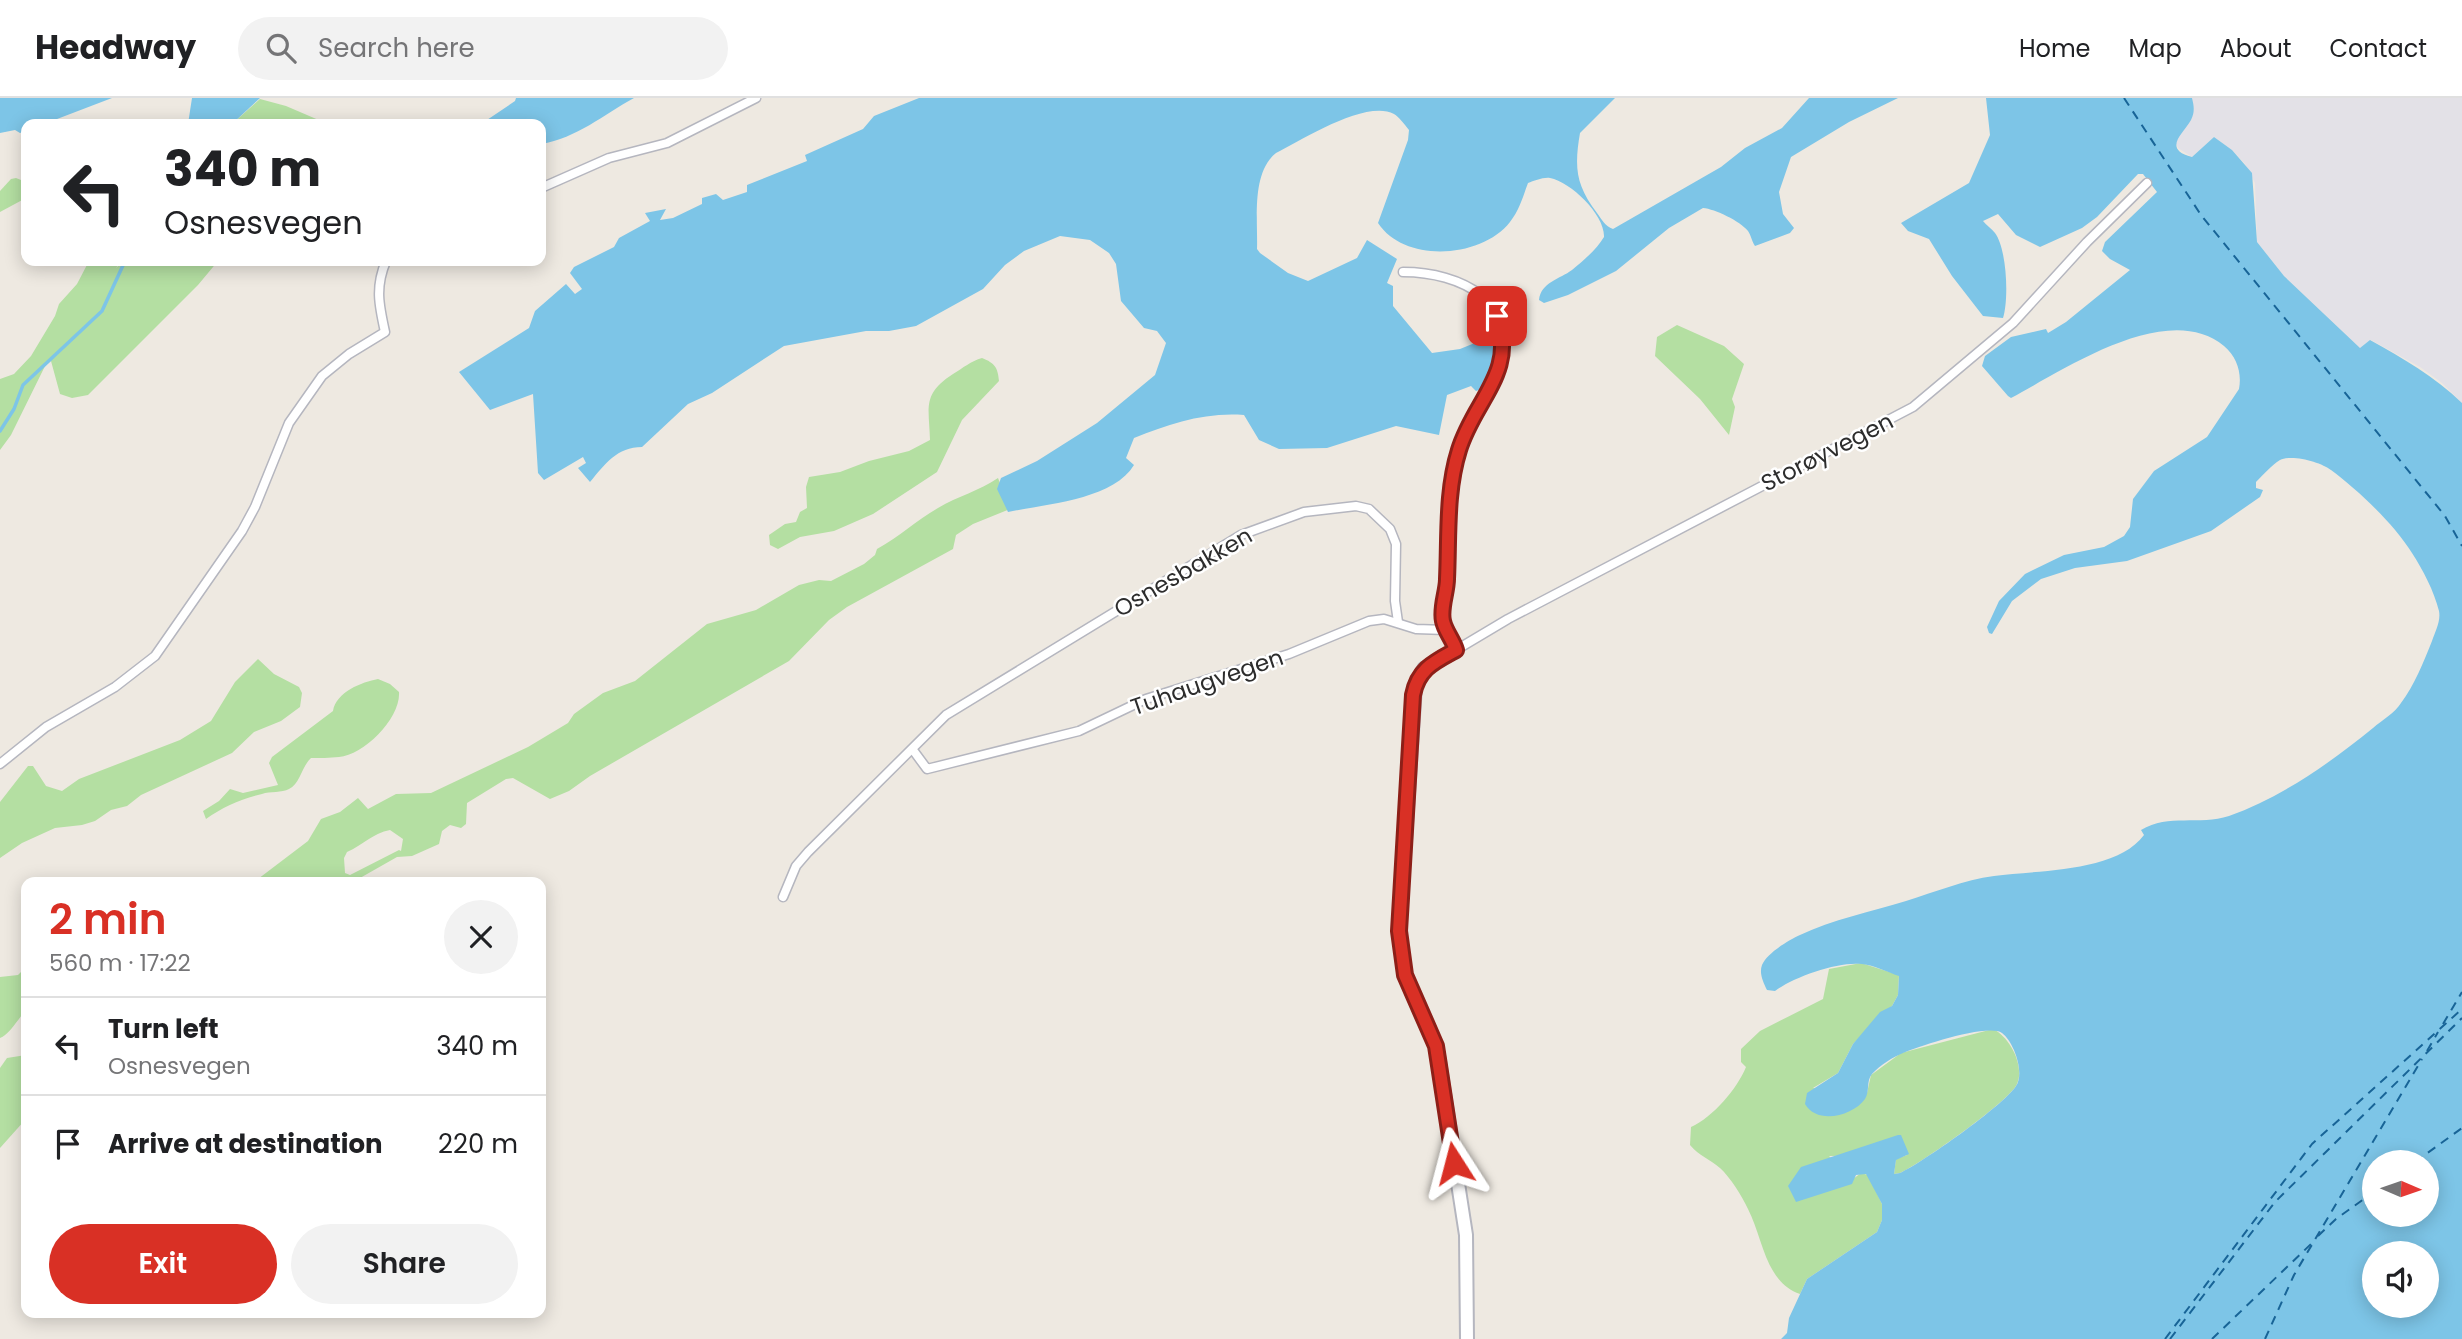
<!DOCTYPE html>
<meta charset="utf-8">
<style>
:root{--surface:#fff;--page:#f2f2f2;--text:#202124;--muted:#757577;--line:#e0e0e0;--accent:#d93025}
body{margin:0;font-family:Poppins,sans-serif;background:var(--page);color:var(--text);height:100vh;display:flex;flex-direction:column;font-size:26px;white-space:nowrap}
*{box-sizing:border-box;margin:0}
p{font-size:23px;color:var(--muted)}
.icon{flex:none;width:38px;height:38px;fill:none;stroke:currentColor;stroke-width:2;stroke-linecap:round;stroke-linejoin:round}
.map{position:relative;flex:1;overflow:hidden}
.sheet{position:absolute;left:21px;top:779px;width:525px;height:441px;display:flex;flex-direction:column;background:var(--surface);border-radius:14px;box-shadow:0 4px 18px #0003}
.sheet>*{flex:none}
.guide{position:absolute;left:21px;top:21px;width:525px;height:147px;border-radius:14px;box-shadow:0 4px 18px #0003;background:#fff;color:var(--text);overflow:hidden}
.needle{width:46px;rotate:92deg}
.fabs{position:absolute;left:2362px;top:1052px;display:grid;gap:14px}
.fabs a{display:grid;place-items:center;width:77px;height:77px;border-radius:50%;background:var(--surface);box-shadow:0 4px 18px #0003;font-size:35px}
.pin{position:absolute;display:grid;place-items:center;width:60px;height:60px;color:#fff;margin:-30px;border-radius:14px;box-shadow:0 4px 10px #0006}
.me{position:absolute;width:77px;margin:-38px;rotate:351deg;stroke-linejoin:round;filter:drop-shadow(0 0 5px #0008)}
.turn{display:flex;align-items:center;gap:24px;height:147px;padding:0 28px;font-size:32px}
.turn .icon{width:91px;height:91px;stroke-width:2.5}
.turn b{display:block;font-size:49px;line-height:60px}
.round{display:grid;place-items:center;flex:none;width:74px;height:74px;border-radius:37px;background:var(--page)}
.head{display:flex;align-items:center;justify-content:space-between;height:119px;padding:0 28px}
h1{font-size:42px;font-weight:600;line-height:52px;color:var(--accent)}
.action{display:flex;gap:14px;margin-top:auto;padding:14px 28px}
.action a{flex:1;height:80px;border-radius:42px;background:var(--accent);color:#fff;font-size:28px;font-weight:600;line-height:80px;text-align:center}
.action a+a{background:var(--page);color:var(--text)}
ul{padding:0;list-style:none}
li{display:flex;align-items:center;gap:21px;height:98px;padding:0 28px;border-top:2px solid var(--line)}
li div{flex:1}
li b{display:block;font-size:26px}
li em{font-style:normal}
header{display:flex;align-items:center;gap:42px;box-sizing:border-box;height:98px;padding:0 35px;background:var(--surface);border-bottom:2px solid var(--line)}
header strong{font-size:33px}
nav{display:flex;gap:38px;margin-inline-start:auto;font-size:24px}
.search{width:490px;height:63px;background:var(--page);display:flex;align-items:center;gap:18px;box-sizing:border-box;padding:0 24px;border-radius:38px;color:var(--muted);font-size:26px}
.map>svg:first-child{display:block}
.industrial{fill:#e3e1e7}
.green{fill:#b4dfa2;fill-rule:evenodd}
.water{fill:#7dc5e7;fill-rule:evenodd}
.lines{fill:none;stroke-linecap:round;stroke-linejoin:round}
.stream{stroke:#7dc5e7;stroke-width:3.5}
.ferry{stroke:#186497;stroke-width:2;stroke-dasharray:9 7;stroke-linecap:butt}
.street-casing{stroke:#b5b6bf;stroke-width:11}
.secondary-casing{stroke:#b5b6bf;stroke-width:16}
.street{stroke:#fff;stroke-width:8}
.secondary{stroke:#fff;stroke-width:12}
.route-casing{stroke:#8d1f18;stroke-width:18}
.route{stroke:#d93025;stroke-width:12}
.labels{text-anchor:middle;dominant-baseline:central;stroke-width:5;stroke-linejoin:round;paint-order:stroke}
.street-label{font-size:23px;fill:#2d2d2d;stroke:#fff}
</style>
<header>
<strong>Headway</strong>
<div class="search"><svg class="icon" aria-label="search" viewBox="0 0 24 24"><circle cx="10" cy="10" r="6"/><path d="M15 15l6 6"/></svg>Search here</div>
<nav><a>Home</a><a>Map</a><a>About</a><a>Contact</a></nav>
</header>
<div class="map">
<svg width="2462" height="1241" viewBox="0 0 2462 1241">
<rect width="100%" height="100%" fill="#eee9e1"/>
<polygon class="industrial" points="2192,0 2462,0 2462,305 2442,285 2420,269 2371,242 2360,250 2284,178 2257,144 2255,85 2245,66 2232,52 2214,39 2192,59 2178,50 2176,45 2177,38 2191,21 2194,12"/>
<g class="green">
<polygon points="260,1 286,8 328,26 232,26"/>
<polygon points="16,80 26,84 26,100 0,114 0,93 11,81"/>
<polygon points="89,163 121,163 116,170 123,163 218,163 198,187 88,297 72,300 60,296 51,263 47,264 11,337 0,352 0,281 14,276 31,258 55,218 59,206 77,186"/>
<polygon points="1677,227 1724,248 1744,266 1732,301 1735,309 1729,337 1700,301 1655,258 1657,239"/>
<path d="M982 260C995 265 998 270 999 283L962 322 937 374 873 416 834 433 800 439 778 451 770 447 769 437 785 426 796 424 800 414 807 410 806 389 809 379 840 374 869 363 909 353 930 342C929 309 922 296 953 276 963 270 971 263 982 260Z"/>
<path d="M998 380 1010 411 973 426 956 437 953 451 847 509 829 522 789 563 590 678 569 693 550 701 513 680 506 681 467 705 466 726 461 730 450 727 442 733 439 746 412 758 397 759 353 784H254L308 743 321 721 340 714 358 700 368 711 396 696 431 695 528 649 568 625 574 616 603 595 635 583 707 526 756 512 799 487 819 482 831 483 864 466 875 457 877 451C899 439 917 422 938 410 958 398 979 393 998 380ZM390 732 403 741 401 753 399 752 350 777 345 775 344 760 347 754C363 747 373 735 390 732Z"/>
<polygon points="258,561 274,576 299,589 302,595 300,609 281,623 254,634 232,655 141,697 127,708 111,712 95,723 82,727 55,730 22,745 0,760 0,704 28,668 33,668 46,688 62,693 79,681 180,642 211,623 235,584"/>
<path d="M378 581 390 586 399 594C401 620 364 657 339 659 330 660 319 660 311 660 302 668 300 686 289 691 282 695 270 693 262 696 241 701 223 709 206 721L203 713 219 703 230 691 243 695 278 687 269 665 272 659 333 613C336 594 362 584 378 581Z"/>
<path d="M1861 865 1899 877 1898 897 1892 908 1853 946 1838 975 1813 990 1867 995 1871 977 1901 955 1993 931C2010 939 2025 968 2017 986 2010 1003 1920 1066 1900 1075L1894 1076 1896 1061 1907 1057 1829 1058 1853 1081 1861 1075 1868 1077 1882 1106V1122L1877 1134 1807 1181 1800 1196C1765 1184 1763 1140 1748 1111 1742 1098 1730 1079 1720 1070 1710 1061 1699 1058 1690 1047L1691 1029C1713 1019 1737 991 1746 969L1741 964V951L1760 933 1823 901 1829 871Z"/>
<path d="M26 869V912C18 921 9 937 0 940V879L18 877Z"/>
<polygon points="26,957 25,1022 0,1050 0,970 7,960"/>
</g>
<g class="water">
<polygon points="0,0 112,0 44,26 26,26 26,33 20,35 15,32 0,35"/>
<polygon points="192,0 260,0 232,26 188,26"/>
<path d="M516 0H634C603 17 577 40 541 46V26H481L515 3Z"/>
<path d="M919 0H1615L1580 35C1574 70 1576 87 1597 115 1602 122 1605 128 1613 131L1721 69 1745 50 1782 30 1809 0H1898L1849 24 1791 59 1779 94 1783 116 1794 130 1790 135 1755 148C1752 144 1751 137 1748 133 1740 123 1715 111 1703 110L1669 130 1616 173 1568 197 1544 205 1539 202C1541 184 1560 181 1572 172 1583 163 1597 151 1604 139 1605 117 1571 84 1550 80 1543 79 1534 83 1528 85 1523 98 1520 111 1510 124 1482 160 1405 166 1378 125L1408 42 1409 32C1405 27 1399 19 1394 16 1366 1 1302 42 1276 55 1251 75 1258 122 1257 151L1260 155 1288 175 1308 183 1357 160 1367 142 1397 161 1387 185 1393 188V208L1432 255 1460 251 1492 238C1503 254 1489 278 1479 292L1476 293 1471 288 1447 297 1439 337 1396 328 1327 350 1279 351 1259 342 1244 317C1204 314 1170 326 1134 340L1126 360 1134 367C1113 402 1045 406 1008 414L997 391 1001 380 1037 363 1097 325 1155 277 1166 245 1157 233 1144 230 1121 203 1116 166 1109 155 1090 142 1060 138 1024 153 1005 167 983 191 916 228 889 233H866L784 248 712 295 688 306 642 349C617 349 605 366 590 384L578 370 586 365 583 359 544 382 538 375 533 296 490 312 459 274 529 230 535 213 566 186 575 196 582 191 570 175 574 169 614 149 619 140 650 123 645 115 666 111 660 122 673 120 702 106V100L716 96 723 102 747 94V87L807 63 805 57 863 31 874 18Z"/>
<path d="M1986 0H2192C2194 8 2195 14 2191 22 2183 36 2162 51 2192 59L2214 39 2232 52 2252 75 2257 144 2284 178 2360 250 2370 242C2404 261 2434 278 2462 305V1241H1781L1787 1235 1789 1220 1807 1181 1877 1134 1882 1122V1106L1866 1076 1856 1077 1852 1086 1796 1104 1788 1088 1801 1069 1898 1037H1901L1909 1056 1896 1062 1894 1076 1900 1075C1922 1065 2004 1007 2016 988 2025 975 2014 944 2002 935 1988 925 1920 948 1903 955 1893 959 1880 967 1872 976 1866 983 1870 993 1865 1001 1853 1018 1817 1027 1805 1006L1807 995 1838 975 1853 946 1880 914 1892 908 1898 897 1899 878C1887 874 1874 867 1862 866 1839 863 1793 879 1775 893L1767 892C1763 884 1759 875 1762 867 1767 855 1789 842 1800 837 1831 822 1873 813 1906 803 1935 794 1964 782 1994 778 2036 772 2116 775 2144 737L2141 732C2169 715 2199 728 2229 718 2282 699 2330 665 2373 630 2382 622 2395 615 2401 605 2414 588 2424 563 2432 543 2435 534 2441 523 2439 513 2434 493 2423 472 2412 455 2394 426 2358 392 2331 372 2321 364 2292 356 2280 362 2272 367 2263 377 2256 384V390L2263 392 2260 399 2211 433 2127 463 2075 470 2041 481 2012 503 1992 536 1989 535 1987 529 1999 503 2025 476 2064 457 2104 449 2124 438 2130 429 2133 401 2154 373 2207 339 2239 291C2242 275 2237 259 2224 248 2167 201 2064 272 2011 300L2008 298 1982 268 1985 258 2011 239 2046 231 2048 235 2066 224 2130 172 2110 161 2102 153 2105 144 2157 94 2143 76H2138L2097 119 2082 130 2040 149 2016 137 1998 116 1983 123C1986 127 1992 131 1995 135 2007 151 2009 202 2003 220L1983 218 1952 178 1929 141 1908 133 1901 125 1969 85 1990 37ZM2375 1064H2427V1116H2375ZM2375 1155H2427V1208H2375Z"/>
</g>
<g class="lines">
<polyline class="stream" points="0,333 14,311 23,287 102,213 125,163"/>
<g class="ferry">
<polyline points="2124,0 2201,117 2445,418 2462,448"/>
<polyline points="2443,926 2462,894"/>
<polyline points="2427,953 2438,934"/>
<polyline points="2415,1064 2462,1030"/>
<polyline points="2318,1138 2336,1121 2375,1093"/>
<polyline points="2165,1241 2312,1046 2462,911"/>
<polyline points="2170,1241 2275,1104 2462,920"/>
<polyline points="2212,1241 2312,1145"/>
<polyline points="2265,1241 2294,1177 2422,961"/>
</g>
<defs>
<g id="street">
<polyline points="541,90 609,60 667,45 756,0"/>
<path d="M1403 174C1460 174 1523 204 1499 272 1488 300 1467 324 1458 353 1447 395 1449 438 1448 481 1447 495 1440 510 1443 523 1445 533 1453 542 1456 552L1508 521 1913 309 2013 225 2087 144 2147 85"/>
<polyline points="913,652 927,671 1079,633 1146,601 1289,556 1369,523 1384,521 1416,531 1446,532"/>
<path d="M0 666 46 629 115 589 155 558 242 433 255 409 289 325 322 278 349 256 385 234C379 207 375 189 386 163"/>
<polyline points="783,799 796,768 808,754 946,617 1241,437 1304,414 1356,408 1369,411 1390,431 1396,446 1395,503 1398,524"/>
</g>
<polyline id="secondary" points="1456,552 1424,571 1415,588 1399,833 1405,877 1436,948 1439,963 1466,1137 1467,1241"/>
</defs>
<use href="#street" class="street-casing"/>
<use href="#secondary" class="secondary-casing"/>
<use href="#street" class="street"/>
<use href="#secondary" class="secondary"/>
</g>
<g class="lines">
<defs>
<path id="route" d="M1454 1065 1436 948 1405 877 1399 833 1401 800 1413 597C1418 571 1434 564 1456 552 1453 542 1445 533 1443 523 1440 510 1447 494 1447 481 1449 438 1446 393 1459 352 1474 302 1517 275 1497 218"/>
</defs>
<use href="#route" class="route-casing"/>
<use href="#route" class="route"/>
</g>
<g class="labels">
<g class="street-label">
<text transform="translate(1827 354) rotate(-27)">Storøyvegen</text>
<text transform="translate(1183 474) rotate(-30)">Osnesbakken</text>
<text transform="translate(1207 584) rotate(-19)">Tuhaugvegen</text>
</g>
</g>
</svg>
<div class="fabs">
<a><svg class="needle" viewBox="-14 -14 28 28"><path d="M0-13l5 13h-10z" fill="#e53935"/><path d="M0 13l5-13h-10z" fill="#757577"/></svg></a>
<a><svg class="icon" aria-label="sound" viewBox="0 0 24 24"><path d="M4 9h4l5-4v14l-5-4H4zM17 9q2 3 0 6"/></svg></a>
</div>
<div class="pin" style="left:1497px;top:218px;background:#d93025"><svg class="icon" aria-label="arrive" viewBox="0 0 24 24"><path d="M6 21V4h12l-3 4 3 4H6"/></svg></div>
<svg class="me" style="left:1454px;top:1065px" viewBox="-20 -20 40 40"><path d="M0-17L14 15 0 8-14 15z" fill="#d93025" stroke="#fff" stroke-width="4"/></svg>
<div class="guide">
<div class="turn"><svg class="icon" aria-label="left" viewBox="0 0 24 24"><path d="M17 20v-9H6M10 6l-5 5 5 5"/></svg><div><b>340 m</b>Osnesvegen</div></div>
</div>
<section class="sheet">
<div class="head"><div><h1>2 min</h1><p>560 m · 17:22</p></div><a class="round"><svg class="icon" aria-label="close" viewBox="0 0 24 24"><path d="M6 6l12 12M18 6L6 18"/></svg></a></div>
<ul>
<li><svg class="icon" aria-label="left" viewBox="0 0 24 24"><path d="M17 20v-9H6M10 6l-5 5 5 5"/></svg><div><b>Turn left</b><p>Osnesvegen</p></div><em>340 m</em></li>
<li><svg class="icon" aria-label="arrive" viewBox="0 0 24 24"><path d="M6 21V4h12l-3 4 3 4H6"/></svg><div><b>Arrive at destination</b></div><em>220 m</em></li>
</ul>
<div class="action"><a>Exit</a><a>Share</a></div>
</section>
</div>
